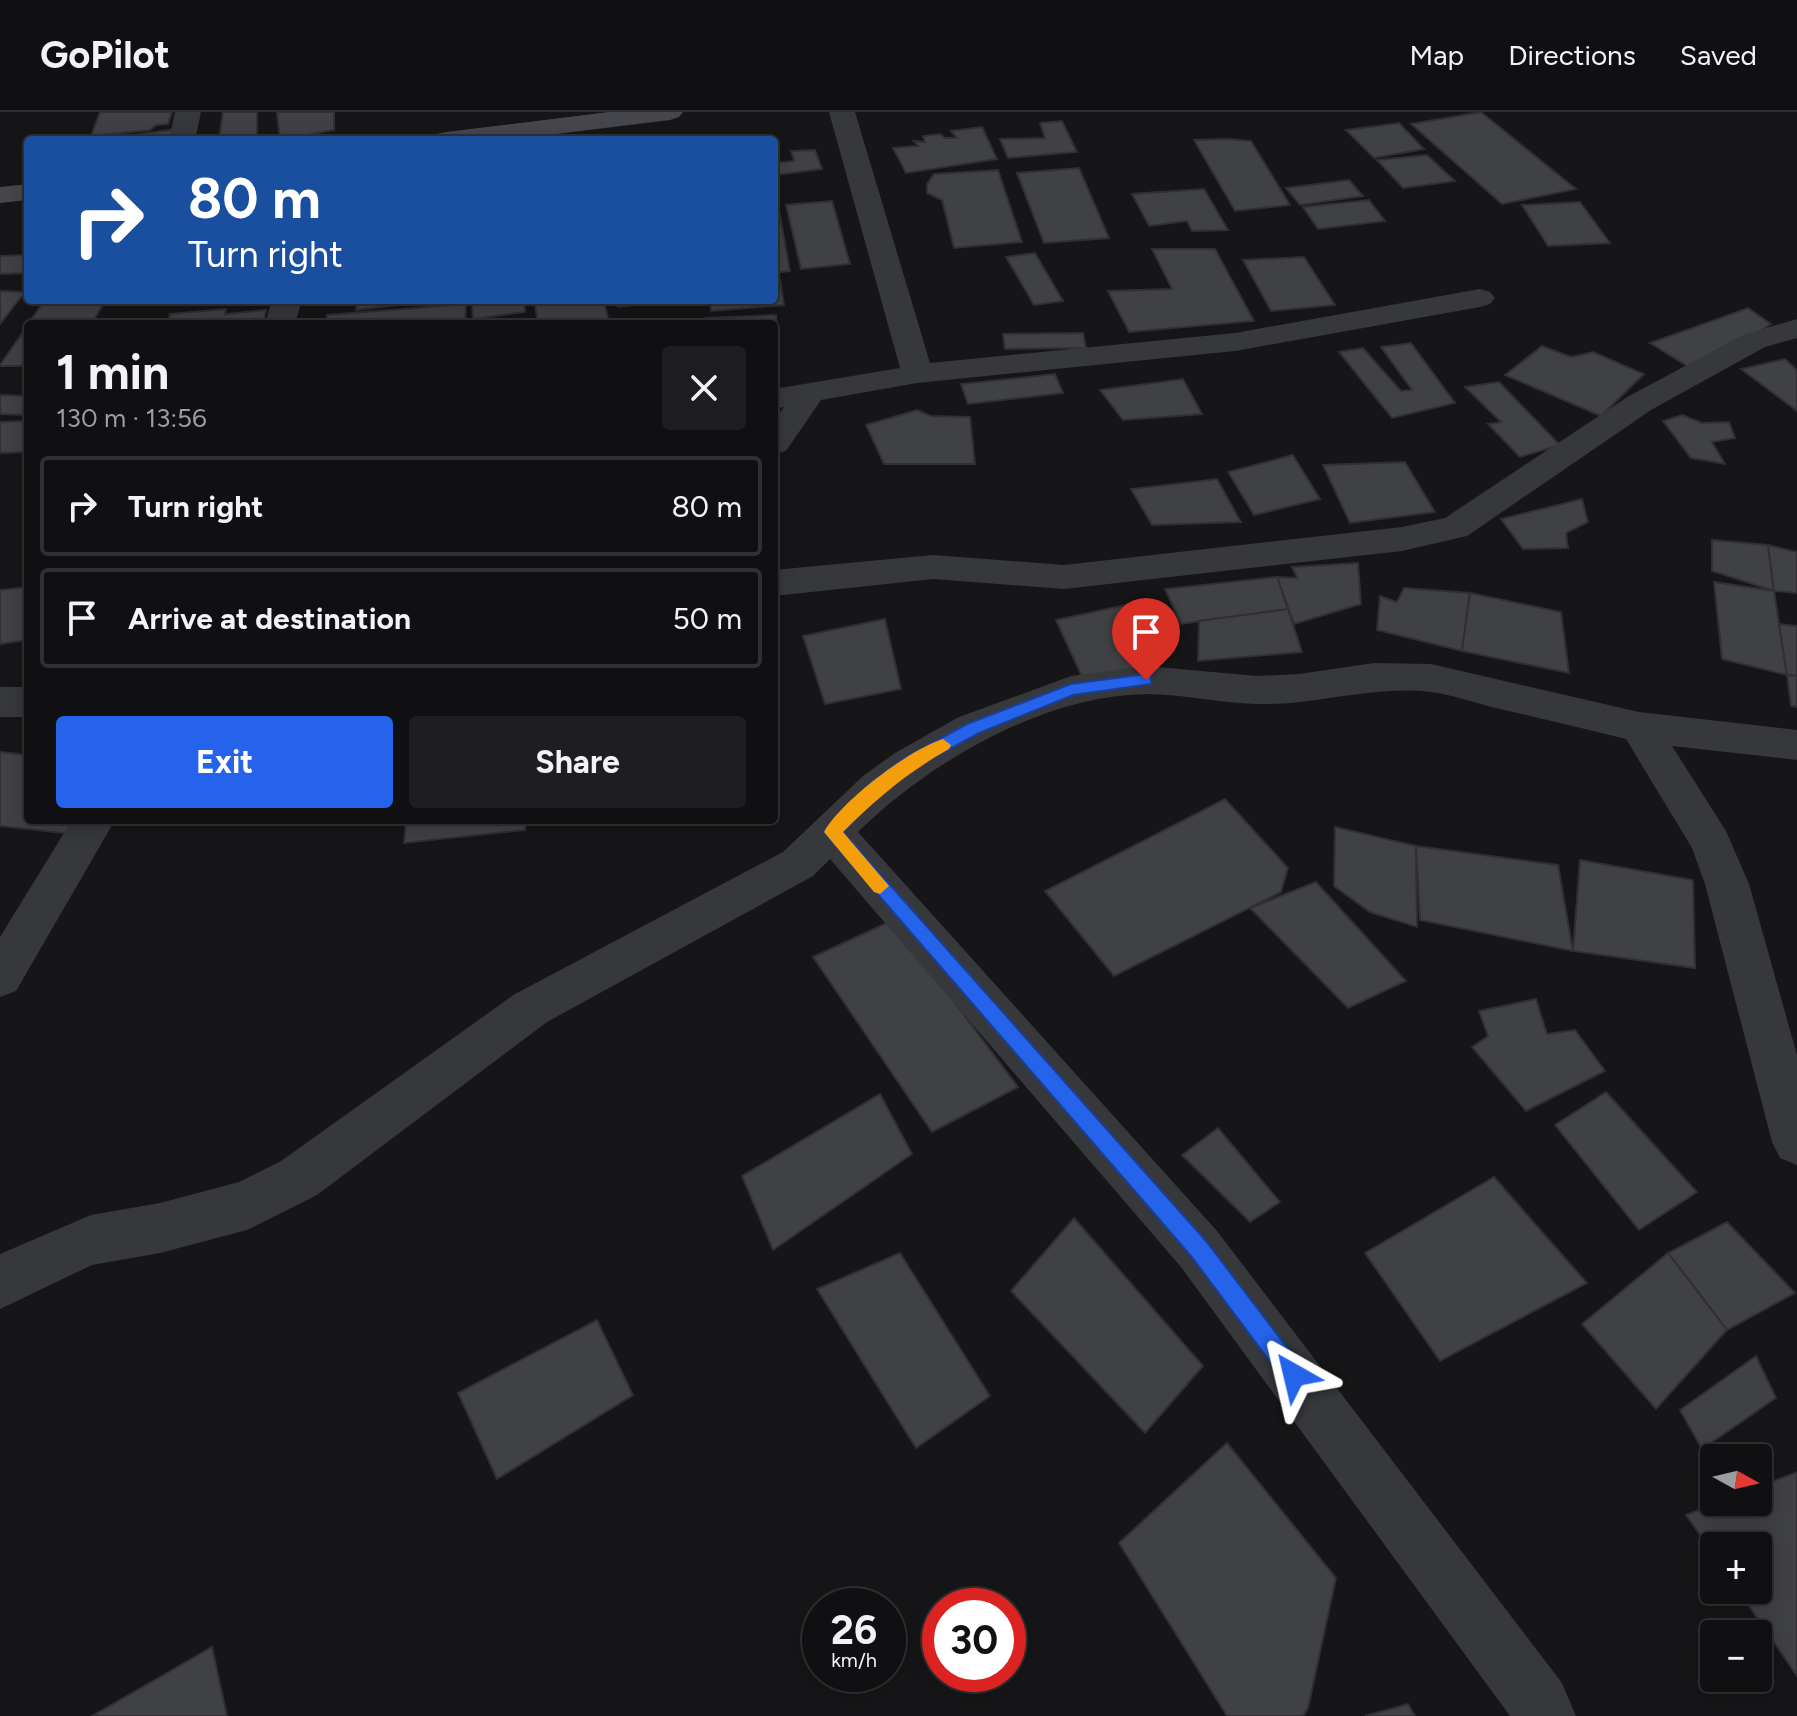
<!DOCTYPE html>
<meta charset="utf-8">
<style>
:root{--surface:#101012;--page:#1e1e20;--text:#f1f3f6;--muted:#9c9d9f;--line:#303032;--accent:#2563eb}
body{margin:0;font-family:Figtree,sans-serif;background:var(--page);color:var(--text);height:100vh;display:flex;flex-direction:column;font-size:30px;white-space:nowrap}
*{box-sizing:border-box;margin:0}
p{font-size:26px;color:var(--muted)}
.icon{flex:none;width:44px;height:44px;fill:none;stroke:currentColor;stroke-width:2;stroke-linecap:round;stroke-linejoin:round}
.map{position:relative;flex:1;overflow:hidden}
.panel{position:absolute;left:24px;top:208px;width:754px;height:504px;display:flex;flex-direction:column;background:var(--surface);border-radius:8px;box-shadow:0 4px 20px #0003,0 0 0 2px var(--line)}
.panel>*{flex:none}
.hud{position:absolute;left:24px;top:24px;width:754px;height:168px;border-radius:8px;box-shadow:0 4px 20px #0003,0 0 0 2px var(--line);background:#1a4fa0;color:#fff;overflow:hidden}
.needle{width:52px;rotate:98deg}
.fabs{position:absolute;left:1700px;top:1332px;display:grid;gap:16px}
.fabs a{display:grid;place-items:center;width:72px;height:72px;border-radius:8px;background:var(--surface);box-shadow:0 4px 20px #0003,0 0 0 2px var(--line);font-size:40px}
.speed{position:absolute;left:802px;top:1476px;display:flex;gap:16px;font-size:40px;font-weight:700;text-align:center}
.speed>*{display:grid;place-content:center;width:104px;height:104px;border-radius:50%;background:var(--surface);box-shadow:0 4px 20px #0003,0 0 0 2px var(--line);line-height:1}
.speed small{font-size:20px;font-weight:400}
.speed .limit{border:12px solid #d22;background:#fff;color:#111}
.pin{position:absolute;display:grid;place-items:center;width:68px;height:68px;color:#fff;margin:-82px -34px;border-radius:50% 50% 50% 0;rotate:-45deg;box-shadow:0 0 8px #0007}
.pin .icon{rotate:45deg}
.me{position:absolute;width:88px;margin:-44px;rotate:323deg;stroke-linejoin:round;filter:drop-shadow(0 0 6px #0008)}
.turn{display:flex;align-items:center;gap:28px;height:168px;padding:0 32px;font-size:36px}
.turn .icon{width:104px;height:104px;stroke-width:2.5}
.turn b{display:block;font-size:56px;line-height:68px}
.round{display:grid;place-items:center;flex:none;width:84px;height:84px;border-radius:8px;background:var(--page)}
.overview{display:flex;align-items:center;justify-content:space-between;height:136px;padding:0 32px}
h1{font-size:48px;font-weight:700;line-height:60px}
.button{display:flex;gap:16px;margin-top:auto;padding:16px 32px}
.button a{flex:1;height:92px;border-radius:8px;background:var(--accent);color:#fff;font-size:32px;font-weight:700;line-height:92px;text-align:center}
.button a+a{background:var(--page);color:var(--text)}
ul{padding:0;list-style:none}
li{display:flex;align-items:center;gap:24px;height:100px;margin:0 16px 12px;padding:0 16px;border:4px solid var(--line);border-radius:8px}
li div{flex:1}
li b{display:block;font-size:30px}
li em{font-style:normal}
header{display:flex;align-items:center;gap:48px;box-sizing:border-box;height:112px;padding:0 40px;background:var(--surface);border-bottom:2px solid var(--line)}
header strong{font-size:38px}
nav{display:flex;gap:44px;margin-inline-start:auto;font-size:28px}
.map>svg:first-child{display:block}
.building{fill:#404145;stroke:#303034;stroke-width:2}
.lines{fill:none;stroke-linecap:round;stroke-linejoin:round}
.minor{fill:#37383c;fill-rule:evenodd}
.secondary{fill:#45474c;fill-rule:evenodd}
.route{fill:#2563eb;stroke:#184099;stroke-width:2}
.slow{fill:#f59e0b}
</style>
<header>
<strong>GoPilot</strong>
<nav><a>Map</a><a>Directions</a><a>Saved</a></nav>
</header>
<div class="map">
<svg width="1797" height="1604" viewBox="0 0 1797 1604">
<rect width="100%" height="100%" fill="#161618"/>
<g class="building">
<polygon points="100,0 172,0 168,12 156,13 150,18 91,24"/>
<polygon points="223,0 257,0 257,24 219,28"/>
<polygon points="277,0 334,0 334,18 280,28"/>
<polygon points="1481,0 1576,77 1502,92 1411,12"/>
<polygon points="1062,9 1077,40 1008,46 1000,27 1045,26 1040,11"/>
<polygon points="1399,11 1424,37 1374,46 1346,18"/>
<polygon points="982,15 997,47 906,61 893,36 918,34 914,29 925,30 923,24 940,22 945,26 957,26 951,19"/>
<polygon points="176,17 172,28 99,28"/>
<polygon points="1227,27 1251,29 1290,93 1235,99 1194,28"/>
<polygon points="815,38 822,57 774,63 774,51 794,49 791,39"/>
<polygon points="1427,43 1455,69 1403,76 1377,48"/>
<polygon points="1079,56 1109,126 1044,131 1017,61"/>
<polygon points="998,58 1022,130 954,136 942,88 927,81 927,72 934,62"/>
<polygon points="1349,68 1363,84 1300,93 1286,76"/>
<polygon points="1204,77 1228,118 1192,119 1187,109 1149,114 1132,82"/>
<polygon points="774,88 777,88 790,159 774,161"/>
<polygon points="1369,88 1385,109 1318,117 1303,95"/>
<polygon points="832,89 850,152 801,157 786,93"/>
<polygon points="1580,90 1610,131 1548,134 1522,93"/>
<polygon points="1152,137 1215,137 1254,209 1129,220 1108,179 1172,177"/>
<polygon points="1035,141 1063,189 1034,193 1006,145"/>
<polygon points="28,143 28,161 0,162 0,144"/>
<polygon points="1304,145 1335,193 1271,199 1243,148"/>
<polygon points="780,168 784,193 711,199 710,188 774,188 774,169"/>
<polygon points="0,179 25,180 0,212"/>
<polygon points="45,188 106,188 91,212 28,212"/>
<polygon points="351,188 439,188 356,198 357,189"/>
<polygon points="524,188 525,200 473,207 472,192"/>
<polygon points="573,188 604,188 609,211 538,212 535,193"/>
<polygon points="616,188 678,188 618,195"/>
<polygon points="466,192 465,212 325,212 327,203"/>
<polygon points="1748,196 1771,212 1697,260 1650,231"/>
<polygon points="226,197 225,202 266,198 263,212 168,212 170,202"/>
<polygon points="776,203 779,275 774,275 774,212 706,212 706,206"/>
<polygon points="28,213 28,254 0,254 0,253"/>
<polygon points="1083,221 1086,236 1005,237 1003,222"/>
<polygon points="1411,231 1455,291 1392,306 1339,240 1363,236 1401,279 1412,278 1381,235"/>
<polygon points="1542,234 1571,245 1593,240 1644,262 1601,304 1505,263"/>
<polygon points="1785,247 1797,258 1797,299 1741,257"/>
<polygon points="1055,262 1063,281 968,292 961,272"/>
<polygon points="1183,267 1202,302 1123,308 1100,278"/>
<polygon points="1499,270 1560,333 1520,345 1488,312 1501,310 1465,275"/>
<polygon points="0,283 28,284 27,303 0,302"/>
<polygon points="917,298 931,304 970,305 975,352 884,352 866,313"/>
<polygon points="1682,303 1702,311 1729,310 1735,326 1712,330 1725,352 1691,346 1663,309"/>
<polygon points="28,309 28,340 0,341 0,310"/>
<polygon points="1293,343 1320,387 1254,403 1228,360"/>
<polygon points="1405,350 1435,400 1350,411 1323,353"/>
<polygon points="1217,367 1241,410 1152,413 1131,377"/>
<polygon points="1582,387 1588,410 1566,421 1568,436 1523,437 1501,407"/>
<polygon points="1712,428 1768,433 1774,479 1712,459"/>
<polygon points="1768,433 1797,440 1797,481 1774,479"/>
<polygon points="1358,451 1361,492 1294,512 1277,465 1297,466 1292,455"/>
<polygon points="1277,465 1288,497 1181,512 1165,477"/>
<polygon points="1714,470 1774,479 1787,563 1722,547"/>
<polygon points="28,475 28,528 0,532 0,478"/>
<polygon points="1404,476 1470,481 1462,539 1377,518 1380,484 1397,490"/>
<polygon points="1470,481 1561,500 1569,561 1462,539"/>
<polygon points="1131,492 1163,551 1083,567 1056,508"/>
<polygon points="1288,497 1302,540 1198,549 1199,509"/>
<polygon points="885,507 901,577 825,592 803,524"/>
<polygon points="1779,512 1797,514 1797,564 1787,563"/>
<polygon points="1787,563 1797,564 1797,595 1791,594"/>
<polygon points="0,640 28,643 28,708 90,708 81,723 0,714"/>
<polygon points="1225,687 1288,756 1281,780 1114,864 1045,779"/>
<polygon points="406,708 526,708 525,718 404,731"/>
<polygon points="1335,715 1416,734 1417,815 1370,800 1334,774"/>
<polygon points="1416,734 1558,753 1573,839 1420,808"/>
<polygon points="1580,748 1693,768 1695,856 1573,839"/>
<polygon points="1316,770 1406,869 1348,896 1250,796"/>
<polygon points="893,808 1018,975 932,1020 813,845"/>
<polygon points="1536,887 1547,922 1575,918 1605,959 1526,999 1472,935 1488,924 1479,899"/>
<polygon points="1606,980 1697,1080 1639,1118 1555,1013"/>
<polygon points="880,982 912,1042 773,1138 742,1064"/>
<polygon points="1218,1016 1280,1090 1250,1110 1182,1043"/>
<polygon points="1494,1065 1587,1171 1440,1249 1365,1141"/>
<polygon points="1074,1106 1203,1254 1145,1321 1011,1179"/>
<polygon points="1727,1110 1795,1181 1727,1218 1668,1141"/>
<polygon points="900,1141 990,1284 916,1336 817,1177"/>
<polygon points="1668,1141 1727,1218 1656,1297 1582,1212"/>
<polygon points="597,1208 633,1283 497,1367 458,1281"/>
<polygon points="1756,1244 1776,1286 1702,1337 1680,1298"/>
<polygon points="1227,1331 1336,1466 1308,1596 1303,1604 1227,1604 1119,1431"/>
<polygon points="1797,1360 1797,1564 1738,1478 1758,1478 1758,1434 1714,1434 1714,1443 1686,1403 1719,1390 1758,1390 1758,1375"/>
<polygon points="212,1535 227,1604 92,1604"/>
<polygon points="1408,1592 1415,1604 1365,1604"/>
</g>
<g class="lines">
<g class="minor">
<polygon points="175,0 201,0 195,28 169,28"/>
<polygon points="829,0 855,0 930,251 1235,221 1480,177 1490,180 1495,186 1490,192 1480,195 1235,239 917,271 821,288 786,339 774,342 774,309 784,295 774,297 774,277 900,256"/>
<polygon points="272,188 302,188 295,212 265,212"/>
<polygon points="1797,207 1797,226 1765,235 1651,298 1467,424 1402,439 1064,477 933,467 774,484 774,458 933,443 1064,453 1402,415 1445,406 1629,284 1743,223"/>
<path d="M1374 551 1431 552 1639 600 1797 618V648L1672 634 1726 719 1749 772 1797 943V1053L1780 1046 1772 1030 1705 772 1692 736 1626 627C1582 616 1539 606 1496 596 1475 591 1453 583 1431 580 1372 573 1315 594 1256 592 1220 591 1183 582 1147 582 1044 583 929 650 858 720L1217 1119 1562 1571 1576 1604H1510L1181 1155 830 747 813 764 547 910 317 1083 247 1118 160 1141 92 1153 0 1197V1142L91 1103 160 1091 239 1070 281 1049 515 882 783 740 863 664 895 641 959 605 1071 564 1146 554 1257 564 1299 562Z"/>
<rect x="0" y="575" width="28" height="30"/>
<polygon points="72,708 115,708 16,879 0,885 0,825"/>
</g>
<g class="secondary">
<polygon points="609,0 683,0 679,5 670,8 508,28 433,28 437,22 446,20"/>
<polygon points="28,72 28,88 0,91 0,75"/>
</g>
</g>
<polygon class="route" points="1146,562 1151,563 1151,572 1073,583 979,621 915,656 884,679 843,720 1206,1129 1302,1255 1305,1263 1302,1271 1294,1275 1286,1271 1191,1144 824,720 872,670 903,647 967,612 1071,572"/>
<path class="slow" d="M943 627 951 633 949 637C908 660 876 687 843 720L889 774 880 782 874 780 824 720C841 689 910 637 943 627Z"/>
</svg>
<div class="fabs">
<a><svg class="needle" viewBox="-14 -14 28 28"><path d="M0-13l5 13h-10z" fill="#e53935"/><path d="M0 13l5-13h-10z" fill="#9c9d9f"/></svg></a>
<a>+</a>
<a>−</a>
</div>
<div class="speed"><div>26<small>km/h</small></div><div class="limit">30</div></div>
<div class="pin" style="left:1146px;top:568px;background:#d93025"><svg class="icon" aria-label="arrive" viewBox="0 0 24 24"><path d="M6 21V4h12l-3 4 3 4H6"/></svg></div>
<svg class="me" style="left:1294px;top:1263px" viewBox="-20 -20 40 40"><path d="M0-17L14 15 0 8-14 15z" fill="#2563eb" stroke="#fff" stroke-width="4"/></svg>
<div class="hud">
<div class="turn"><svg class="icon" aria-label="right" viewBox="0 0 24 24"><path d="M7 20v-9h11M14 6l5 5-5 5"/></svg><div><b>80 m</b>Turn right</div></div>
</div>
<section class="panel">
<div class="overview"><div><h1>1 min</h1><p>130 m · 13:56</p></div><a class="round"><svg class="icon" aria-label="close" viewBox="0 0 24 24"><path d="M6 6l12 12M18 6L6 18"/></svg></a></div>
<ul>
<li><svg class="icon" aria-label="right" viewBox="0 0 24 24"><path d="M7 20v-9h11M14 6l5 5-5 5"/></svg><div><b>Turn right</b></div><em>80 m</em></li>
<li><svg class="icon" aria-label="arrive" viewBox="0 0 24 24"><path d="M6 21V4h12l-3 4 3 4H6"/></svg><div><b>Arrive at destination</b></div><em>50 m</em></li>
</ul>
<div class="button"><a>Exit</a><a>Share</a></div>
</section>
</div>
